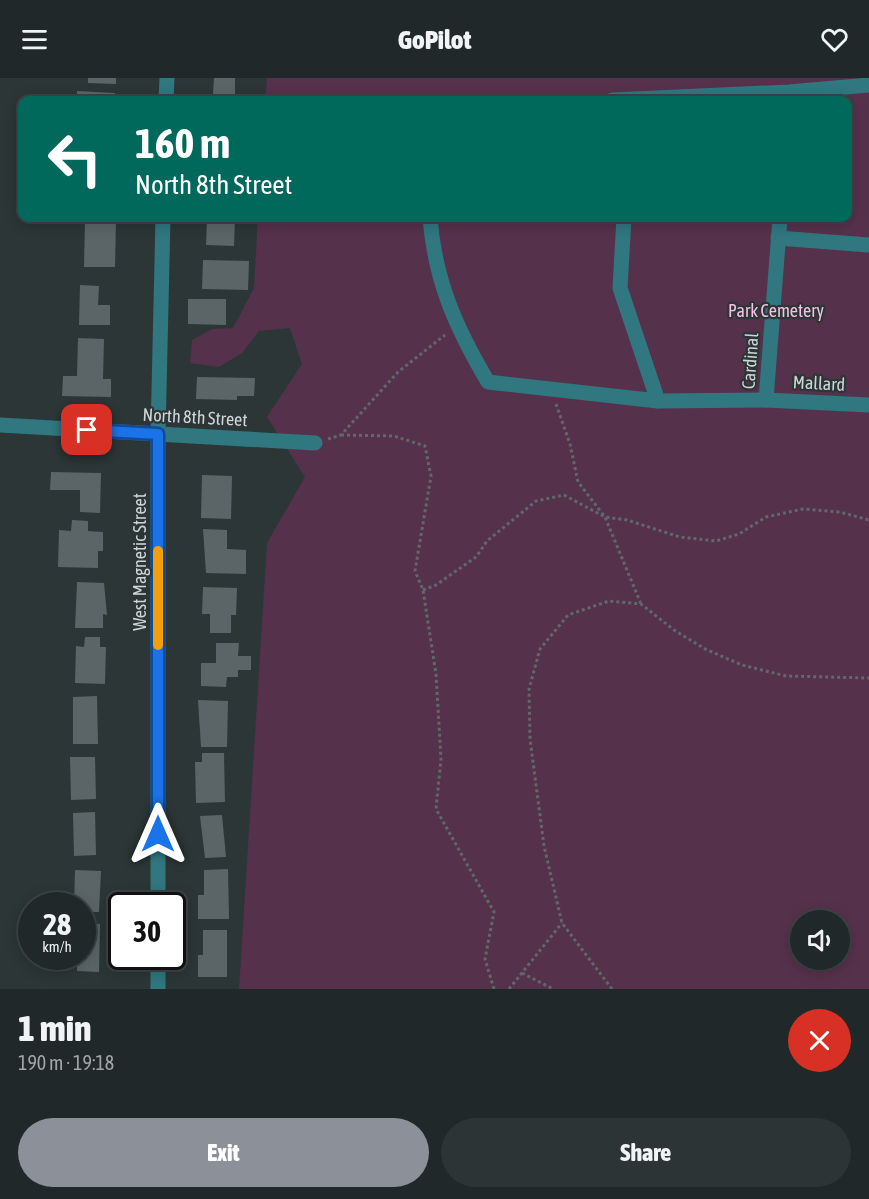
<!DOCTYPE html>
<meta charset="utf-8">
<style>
:root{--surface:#212829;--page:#2d3435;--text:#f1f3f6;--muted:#a2a6a8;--line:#3e4446;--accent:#8c9099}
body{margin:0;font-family:"Asap Condensed",sans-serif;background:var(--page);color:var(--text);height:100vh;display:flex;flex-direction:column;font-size:22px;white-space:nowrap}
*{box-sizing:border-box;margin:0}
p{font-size:20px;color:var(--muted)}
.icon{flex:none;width:33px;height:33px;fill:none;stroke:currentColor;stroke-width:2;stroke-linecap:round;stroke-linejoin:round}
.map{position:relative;height:911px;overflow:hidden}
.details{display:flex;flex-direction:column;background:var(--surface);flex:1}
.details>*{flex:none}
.guide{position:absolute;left:18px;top:18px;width:834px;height:126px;border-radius:12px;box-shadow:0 3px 15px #0003,0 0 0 2px var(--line);background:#00695c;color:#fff;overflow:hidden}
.buttons{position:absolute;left:790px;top:832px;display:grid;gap:12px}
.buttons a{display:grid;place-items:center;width:60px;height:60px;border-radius:50%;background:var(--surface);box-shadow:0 3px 15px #0003,0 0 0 2px var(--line);font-size:30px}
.speed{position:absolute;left:18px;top:814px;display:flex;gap:12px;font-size:30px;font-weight:700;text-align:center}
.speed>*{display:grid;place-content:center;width:78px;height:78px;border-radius:50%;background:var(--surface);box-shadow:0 3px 15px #0003,0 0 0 2px var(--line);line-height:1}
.speed small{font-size:15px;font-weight:400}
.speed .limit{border:3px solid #111;border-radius:9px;background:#fff;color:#111}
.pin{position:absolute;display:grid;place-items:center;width:51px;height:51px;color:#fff;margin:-26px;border-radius:12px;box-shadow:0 3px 9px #0006}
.me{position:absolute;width:66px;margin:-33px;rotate:0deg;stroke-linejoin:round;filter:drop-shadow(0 0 4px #0008)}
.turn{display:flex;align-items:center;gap:21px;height:126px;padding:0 18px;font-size:27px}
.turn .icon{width:78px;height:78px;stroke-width:2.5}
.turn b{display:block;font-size:42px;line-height:51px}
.round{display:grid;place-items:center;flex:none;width:63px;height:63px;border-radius:32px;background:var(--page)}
.head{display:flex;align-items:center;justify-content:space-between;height:102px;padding:0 18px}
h1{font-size:36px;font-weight:800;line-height:45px}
.cta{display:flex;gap:12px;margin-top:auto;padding:12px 18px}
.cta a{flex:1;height:69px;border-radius:36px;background:var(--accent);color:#fff;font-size:24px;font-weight:800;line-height:69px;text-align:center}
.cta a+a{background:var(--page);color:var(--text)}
header{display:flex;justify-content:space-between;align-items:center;height:78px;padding:0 18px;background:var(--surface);font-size:27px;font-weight:800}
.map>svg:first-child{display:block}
.green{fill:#56314b;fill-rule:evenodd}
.building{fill:#5b6567}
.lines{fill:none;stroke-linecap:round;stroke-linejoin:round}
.path{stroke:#606869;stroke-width:3;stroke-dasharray:3 3;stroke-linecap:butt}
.minor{stroke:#307780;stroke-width:15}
.route-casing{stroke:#114b97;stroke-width:15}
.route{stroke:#1a73e8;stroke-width:10}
.slow{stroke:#f59e0b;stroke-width:10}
.labels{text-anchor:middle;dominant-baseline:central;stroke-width:4.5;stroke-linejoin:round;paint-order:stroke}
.park-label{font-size:18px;fill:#f7c1e5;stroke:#2c3637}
.street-label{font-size:18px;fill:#cfd5d6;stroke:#2c3637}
</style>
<header><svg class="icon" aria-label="menu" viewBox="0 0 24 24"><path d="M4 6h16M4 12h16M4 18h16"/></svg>GoPilot<svg class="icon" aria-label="heart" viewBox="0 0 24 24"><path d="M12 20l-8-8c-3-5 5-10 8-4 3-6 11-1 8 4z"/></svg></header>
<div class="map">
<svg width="869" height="911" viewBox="0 0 869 911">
<rect width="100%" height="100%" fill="#2c3637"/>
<path class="green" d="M267 0H869V911H239L267 465 305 399 267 339 302 286 290 250 259 253 242 275 219 289 190 285 192 262 212 251 233 250 254 210 258 140H848V22H265ZM801 843H840V882H801Z"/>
<g class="building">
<polygon points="88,0 116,0 116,6 88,5"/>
<polygon points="214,0 235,0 235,17 213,16"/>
<polygon points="77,13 115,15 115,22 69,22 69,20 77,20"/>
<polygon points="207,140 235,140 234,168 206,167"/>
<polygon points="85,141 116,142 115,189 84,189"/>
<polygon points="203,182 249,183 248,212 202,211"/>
<polygon points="80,207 99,208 98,227 110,227 110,247 79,247"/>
<polygon points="188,221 226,221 226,247 188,246"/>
<polygon points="78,260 104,261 103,301 111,301 111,319 62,318 63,298 77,298"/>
<polygon points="197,299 255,300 254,318 237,318 237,322 196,321"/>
<polygon points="51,394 101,395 100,435 80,434 80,412 50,412"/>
<polygon points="202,397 232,398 231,441 201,440"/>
<polygon points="72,442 88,443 88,453 103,454 103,473 98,473 98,490 58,489 59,452 71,453"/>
<polygon points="203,451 227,452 227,471 246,472 246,496 206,495"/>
<polygon points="77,504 104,505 107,537 103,536 103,550 75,550"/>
<polygon points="203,509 237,510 236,537 231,537 231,555 210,555 210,536 202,536"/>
<polygon points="85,559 100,559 100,569 106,569 105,606 75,605 76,568 84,569"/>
<polygon points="216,565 239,565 238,578 251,578 251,592 238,592 238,599 227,599 226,609 201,608 201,585 216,585"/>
<polygon points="97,618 98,666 73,666 73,619"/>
<polygon points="198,622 228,623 227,669 201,669"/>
<polygon points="202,675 224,675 225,724 196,725 195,684 202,684"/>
<polygon points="70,679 95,679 96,721 71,722"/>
<polygon points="95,734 96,777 74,778 73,735"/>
<polygon points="222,737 226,779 205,780 200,738"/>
<polygon points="228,791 229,841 198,841 198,817 204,817 204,792"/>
<polygon points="75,792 101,793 99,834 82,834 82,828 74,828"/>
<polygon points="82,845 100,846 99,894 77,893 77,882 73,882 73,879 82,879"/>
<polygon points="203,852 227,852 227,899 198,899 198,877 203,877"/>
</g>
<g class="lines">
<g class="path">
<polyline points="556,326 570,366 578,404 605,439 641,526"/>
<polyline points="341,357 394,358 425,368 431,398 415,493 423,512 436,596 441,681 436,731 494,834 485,881 494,911"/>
<polyline points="328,361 341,357 398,294 445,257"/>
<polyline points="423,512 436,507 476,479 487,463 536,423 564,417 605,439 627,442 680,459 716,463 739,456 766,439 803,431 840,434 869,442"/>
<polyline points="522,895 553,911"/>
<polyline points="509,911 562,845"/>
<polyline points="612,911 562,845 544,768 530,661 529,611 540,571 568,537 609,523 641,526 674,552 705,571 742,587 786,598 869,600"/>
</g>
<g class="minor">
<polyline points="166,22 167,0"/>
<polyline points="612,22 789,14 869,7"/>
<path d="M430 140C435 203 456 250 488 304L658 323 766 322 869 327"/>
<polyline points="624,140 620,210 658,323"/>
<polyline points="778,160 869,167"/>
<polyline points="766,322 780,140"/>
<polyline points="0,347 315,365"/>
<polyline points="158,828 158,356 163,140"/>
<polyline points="158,911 158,879"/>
</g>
</g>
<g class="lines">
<defs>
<polyline id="route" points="87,352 158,356 158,756"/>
</defs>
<use href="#route" class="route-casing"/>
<use href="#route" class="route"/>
<polyline class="slow" points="158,473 158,567"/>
</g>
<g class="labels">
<g class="park-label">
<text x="776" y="232">Park Cemetery</text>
</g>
<g class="street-label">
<text transform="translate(750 283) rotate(-86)">Cardinal</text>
<text transform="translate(819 305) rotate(3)">Mallard</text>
<text transform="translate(195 339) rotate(3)">North 8th Street</text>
<text transform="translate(139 484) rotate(-90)">West Magnetic Street</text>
</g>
</g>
</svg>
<div class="buttons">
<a><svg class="icon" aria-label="sound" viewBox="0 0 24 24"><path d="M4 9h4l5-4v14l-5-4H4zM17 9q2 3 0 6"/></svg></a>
</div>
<div class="speed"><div>28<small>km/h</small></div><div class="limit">30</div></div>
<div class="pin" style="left:87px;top:352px;background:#d93025"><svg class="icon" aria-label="arrive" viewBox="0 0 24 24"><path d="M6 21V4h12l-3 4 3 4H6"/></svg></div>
<svg class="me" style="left:158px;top:756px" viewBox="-20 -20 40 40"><path d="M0-17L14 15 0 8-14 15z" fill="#1a73e8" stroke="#fff" stroke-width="4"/></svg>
<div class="guide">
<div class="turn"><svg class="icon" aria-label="left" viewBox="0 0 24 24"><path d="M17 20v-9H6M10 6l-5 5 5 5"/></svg><div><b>160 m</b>North 8th Street</div></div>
</div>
</div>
<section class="details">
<div class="head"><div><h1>1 min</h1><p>190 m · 19:18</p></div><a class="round" style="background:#d93025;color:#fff"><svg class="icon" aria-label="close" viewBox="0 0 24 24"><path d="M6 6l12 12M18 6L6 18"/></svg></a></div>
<div class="cta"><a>Exit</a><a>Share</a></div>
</section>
